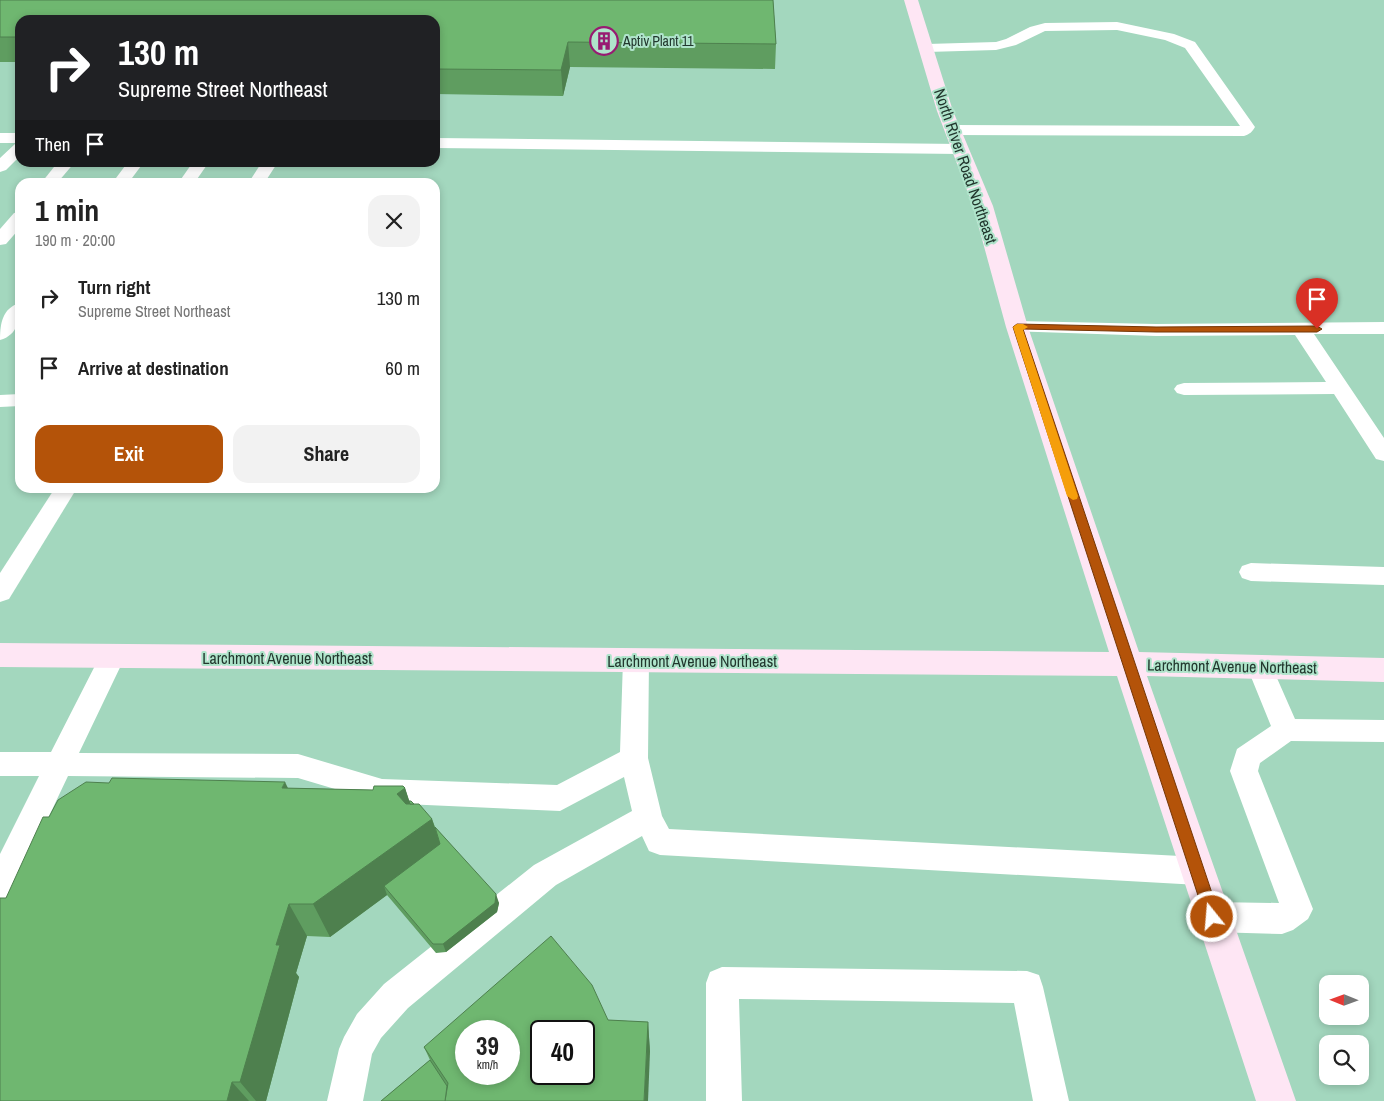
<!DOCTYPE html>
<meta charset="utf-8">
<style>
:root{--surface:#fff;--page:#f2f2f2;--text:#222;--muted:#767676;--accent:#b45309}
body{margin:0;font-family:"Archivo Narrow",sans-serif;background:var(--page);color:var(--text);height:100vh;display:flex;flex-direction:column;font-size:19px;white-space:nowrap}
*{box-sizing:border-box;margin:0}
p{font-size:16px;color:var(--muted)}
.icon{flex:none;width:28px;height:28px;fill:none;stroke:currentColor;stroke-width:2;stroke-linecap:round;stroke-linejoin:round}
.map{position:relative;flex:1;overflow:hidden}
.side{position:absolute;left:15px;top:178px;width:425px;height:315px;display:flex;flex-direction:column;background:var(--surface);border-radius:15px;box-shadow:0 2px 8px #0003}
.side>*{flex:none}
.hud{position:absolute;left:15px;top:15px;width:425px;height:152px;border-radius:15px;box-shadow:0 2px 8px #0003;background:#202124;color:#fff;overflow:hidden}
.needle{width:32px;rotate:271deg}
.fabs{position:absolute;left:1319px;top:975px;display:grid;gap:10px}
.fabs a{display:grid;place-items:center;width:50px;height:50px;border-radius:10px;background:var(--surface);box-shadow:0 2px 8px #0003;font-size:25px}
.speed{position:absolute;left:455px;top:1020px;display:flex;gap:10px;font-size:25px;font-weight:700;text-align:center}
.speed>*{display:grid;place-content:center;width:65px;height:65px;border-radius:50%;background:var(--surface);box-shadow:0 2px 8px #0003;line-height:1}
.speed small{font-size:12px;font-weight:400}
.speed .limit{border:2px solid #111;border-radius:8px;background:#fff;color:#111}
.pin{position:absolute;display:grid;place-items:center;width:42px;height:42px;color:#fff;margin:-51px -21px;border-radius:50% 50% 50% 0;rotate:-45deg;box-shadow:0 0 5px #0007}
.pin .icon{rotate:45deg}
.me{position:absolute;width:55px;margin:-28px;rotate:343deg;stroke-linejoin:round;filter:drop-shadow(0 0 4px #0008)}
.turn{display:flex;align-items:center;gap:18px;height:105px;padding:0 20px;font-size:22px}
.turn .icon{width:65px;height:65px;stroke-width:2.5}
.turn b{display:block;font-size:35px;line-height:42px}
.then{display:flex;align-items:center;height:48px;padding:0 20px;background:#0003;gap:10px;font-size:19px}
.round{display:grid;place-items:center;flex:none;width:52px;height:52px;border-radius:15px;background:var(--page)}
.head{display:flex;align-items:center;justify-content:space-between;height:85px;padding:0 20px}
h1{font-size:30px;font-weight:700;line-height:38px}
.action{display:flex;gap:10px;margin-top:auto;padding:10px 20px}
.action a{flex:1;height:58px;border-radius:15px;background:var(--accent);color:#fff;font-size:20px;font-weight:700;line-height:58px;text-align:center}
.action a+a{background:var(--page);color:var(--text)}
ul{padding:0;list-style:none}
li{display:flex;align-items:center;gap:15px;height:70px;padding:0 20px}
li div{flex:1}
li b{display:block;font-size:19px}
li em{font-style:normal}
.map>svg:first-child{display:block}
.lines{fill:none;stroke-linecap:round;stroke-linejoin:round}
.lane{fill:#fff;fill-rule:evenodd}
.secondary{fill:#fee6f4;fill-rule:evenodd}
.wall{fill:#5f9d60}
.shaded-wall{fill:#4e804e}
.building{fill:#6fb770;stroke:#4e804e;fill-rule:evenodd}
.route{fill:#b45309;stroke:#753606}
.slow{fill:#f59e0b}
.labels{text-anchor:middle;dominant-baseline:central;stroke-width:4;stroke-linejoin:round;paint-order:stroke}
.far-poi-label{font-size:14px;fill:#22372e;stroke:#afe4cb;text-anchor:start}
.street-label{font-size:16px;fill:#22372e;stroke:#afe4cb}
</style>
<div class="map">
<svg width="1384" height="1101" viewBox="0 0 1384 1101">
<rect width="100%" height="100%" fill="#a3d7be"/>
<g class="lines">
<g class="lane">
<path d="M1117 22 1174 34 1195 42 1255 127C1252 132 1250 134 1244 136L953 135 948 133 945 130 948 127 953 125 1240 126 1185 48 1165 40 1117 30 1045 31 1016 45 996 50 927 52 920 48 927 44 996 42 1006 39 1030 27 1045 23Z"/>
<polygon points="0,133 20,133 20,156 6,170 0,172 0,158 15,144 19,143 0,143"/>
<polygon points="435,138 960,144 965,146 968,149 965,152 960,154 435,148"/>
<polygon points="58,162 75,162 58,182 42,182"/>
<polygon points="128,162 144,162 129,182 113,182"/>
<polygon points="193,162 209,162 195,182 179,182"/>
<polygon points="262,162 278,162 265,182 249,182"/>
<polygon points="20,212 20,228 6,244 0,245 0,229 14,213"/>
<path d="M20 303C20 319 18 335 0 340 0 324 2 308 20 303Z"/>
<polygon points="1017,321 1156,324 1384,322 1384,334 1314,334 1384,438 1384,461 1376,459 1334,394 1184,395 1177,393 1174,389 1177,385 1184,383 1326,382 1295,335 1156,336 1010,331 1007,327 1010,323"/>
<polygon points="20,394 20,406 0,407 0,395"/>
<polygon points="55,488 77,488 9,599 0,602 0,573"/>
<polygon points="1251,563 1384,567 1384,585 1251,581 1242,578 1239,572 1242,566"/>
<polygon points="112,647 121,650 125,657 79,753 298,754 382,779 557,785 620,752 623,660 627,653 636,650 645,653 649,660 648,758 662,816 669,829 1199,857 1210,861 1214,871 1210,881 1199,885 660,855 649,851 642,836 556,885 408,1008 381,1038 372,1054 363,1101 327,1101 339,1049 344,1037 357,1014 384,984 534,865 632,811 624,777 560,811 382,803 298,778 68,776 11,896 0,900 0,854 39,776 0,776 0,752 51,752 103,650"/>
<polygon points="1260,657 1269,660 1295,719 1384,720 1384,742 1291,741 1260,763 1258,771 1313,909 1308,919 1293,930 1282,934 1212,932 1201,928 1196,917 1201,906 1212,902 1279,903 1230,771 1237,749 1271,726 1247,667 1251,660"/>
<polygon points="722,967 1027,971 1039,975 1043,987 1069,1101 1033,1101 1014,1003 739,999 742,1101 706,1101 706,983 710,972"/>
</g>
<polygon class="secondary" points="904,0 918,0 953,111 993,206 1028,327 1139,652 1384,658 1384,682 1147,676 1296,1101 1256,1101 1117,676 0,667 0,643 1109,652 1006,327 973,206 937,111"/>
</g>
<g class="wall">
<polygon points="0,0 773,0 776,44 775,69 570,67 563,96 435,94 435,20 20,20 20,62 0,62"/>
<polygon points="288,788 373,790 405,788 409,801 432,819 435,827 499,903 497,912 446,952 436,953 387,895 330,937 307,936 296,973 299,977 266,1101 0,1101 6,898 49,817"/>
<polygon points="608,1020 648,1022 650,1052 381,1101 430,1060 424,1047"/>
</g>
<g class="shaded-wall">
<polygon points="568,42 570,67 563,96 561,70"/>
<polygon points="285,782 302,817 282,788"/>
<polygon points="405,788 417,824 397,794"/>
<polygon points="432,819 443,853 384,886 387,895 330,937 313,904"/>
<polygon points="496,894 499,903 497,912 446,952 443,944"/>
<polygon points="289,904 307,936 296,973 299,977 266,1101 256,1101 240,1082 276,945"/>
<polygon points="648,1022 650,1052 648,1101 644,1101"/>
<polygon points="232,1082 249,1101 227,1101"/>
</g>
<g class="building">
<polygon points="0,0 773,0 776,44 568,42 561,70 435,69 435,20 20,20 20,37 0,37"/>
<polygon points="112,778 285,782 282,788 373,790 374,786 403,786 405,788 397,794 406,804 419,804 432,819 313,904 289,904 276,945 280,945 240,1082 232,1082 227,1101 0,1101 0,898 6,898 43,817 49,817 58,800 86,782 109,783"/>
<polygon points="409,801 411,801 414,804 410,804"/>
<polygon points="435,827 496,894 495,903 443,944 433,944 384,886 440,844"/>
<path d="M551 936 592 985 608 1020 648 1022 644 1101H445L448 1083 424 1047ZM466 1031H509V1074H466ZM541 1031H584V1074H541Z"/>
<polygon points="430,1060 447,1086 445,1101 381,1101"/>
</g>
<polygon class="route" points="1017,324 1156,327 1317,326 1322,329 1317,332 1156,332 1023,329 1220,917 1218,922 1212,924 1207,922 1205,917 1013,327"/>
<polygon class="slow" points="1023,324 1028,327 1023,330 1078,496 1077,499 1073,500 1067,496 1013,327 1017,324"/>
<defs>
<symbol id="building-ring" viewBox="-11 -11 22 22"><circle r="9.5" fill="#afe4cb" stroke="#981a72" stroke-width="1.5"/><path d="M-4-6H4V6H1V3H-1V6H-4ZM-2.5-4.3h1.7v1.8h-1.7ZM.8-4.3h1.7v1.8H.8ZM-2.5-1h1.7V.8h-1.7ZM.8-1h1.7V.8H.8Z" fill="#981a72"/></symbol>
</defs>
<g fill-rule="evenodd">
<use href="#building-ring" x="588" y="25" width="32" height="32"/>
</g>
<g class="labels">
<g class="far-poi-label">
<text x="623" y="41">Aptiv Plant 11</text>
</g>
<g class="street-label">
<text transform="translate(966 166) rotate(71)">North River Road Northeast</text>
<text x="287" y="658">Larchmont Avenue Northeast</text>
<text x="692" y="661">Larchmont Avenue Northeast</text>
<text transform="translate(1232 666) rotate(1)">Larchmont Avenue Northeast</text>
</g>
</g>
</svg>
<div class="fabs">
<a><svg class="needle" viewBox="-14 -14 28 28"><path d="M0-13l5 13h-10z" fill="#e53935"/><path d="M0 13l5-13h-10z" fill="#767676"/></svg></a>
<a><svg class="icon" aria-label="search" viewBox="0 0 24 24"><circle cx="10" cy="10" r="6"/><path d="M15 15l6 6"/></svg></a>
</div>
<div class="speed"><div>39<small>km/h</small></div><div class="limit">40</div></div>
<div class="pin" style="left:1317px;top:329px;background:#d93025"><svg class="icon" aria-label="arrive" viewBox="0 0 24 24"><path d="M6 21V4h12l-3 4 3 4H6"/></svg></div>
<svg class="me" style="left:1212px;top:917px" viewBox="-20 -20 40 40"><circle r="17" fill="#b45309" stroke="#fff" stroke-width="3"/><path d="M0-11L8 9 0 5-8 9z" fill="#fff"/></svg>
<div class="hud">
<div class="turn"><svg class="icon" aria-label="right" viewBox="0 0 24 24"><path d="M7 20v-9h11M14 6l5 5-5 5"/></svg><div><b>130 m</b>Supreme Street Northeast</div></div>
<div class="then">Then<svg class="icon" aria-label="arrive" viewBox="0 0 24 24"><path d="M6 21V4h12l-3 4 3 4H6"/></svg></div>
</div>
<section class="side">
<div class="head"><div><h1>1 min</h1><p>190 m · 20:00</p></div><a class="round"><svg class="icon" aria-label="close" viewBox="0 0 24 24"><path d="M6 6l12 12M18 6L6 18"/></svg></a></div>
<ul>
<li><svg class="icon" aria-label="right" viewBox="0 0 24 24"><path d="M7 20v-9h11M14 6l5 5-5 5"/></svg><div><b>Turn right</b><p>Supreme Street Northeast</p></div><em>130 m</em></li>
<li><svg class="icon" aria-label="arrive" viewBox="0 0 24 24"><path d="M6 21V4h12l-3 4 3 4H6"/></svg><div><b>Arrive at destination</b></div><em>60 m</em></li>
</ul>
<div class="action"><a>Exit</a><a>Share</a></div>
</section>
</div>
